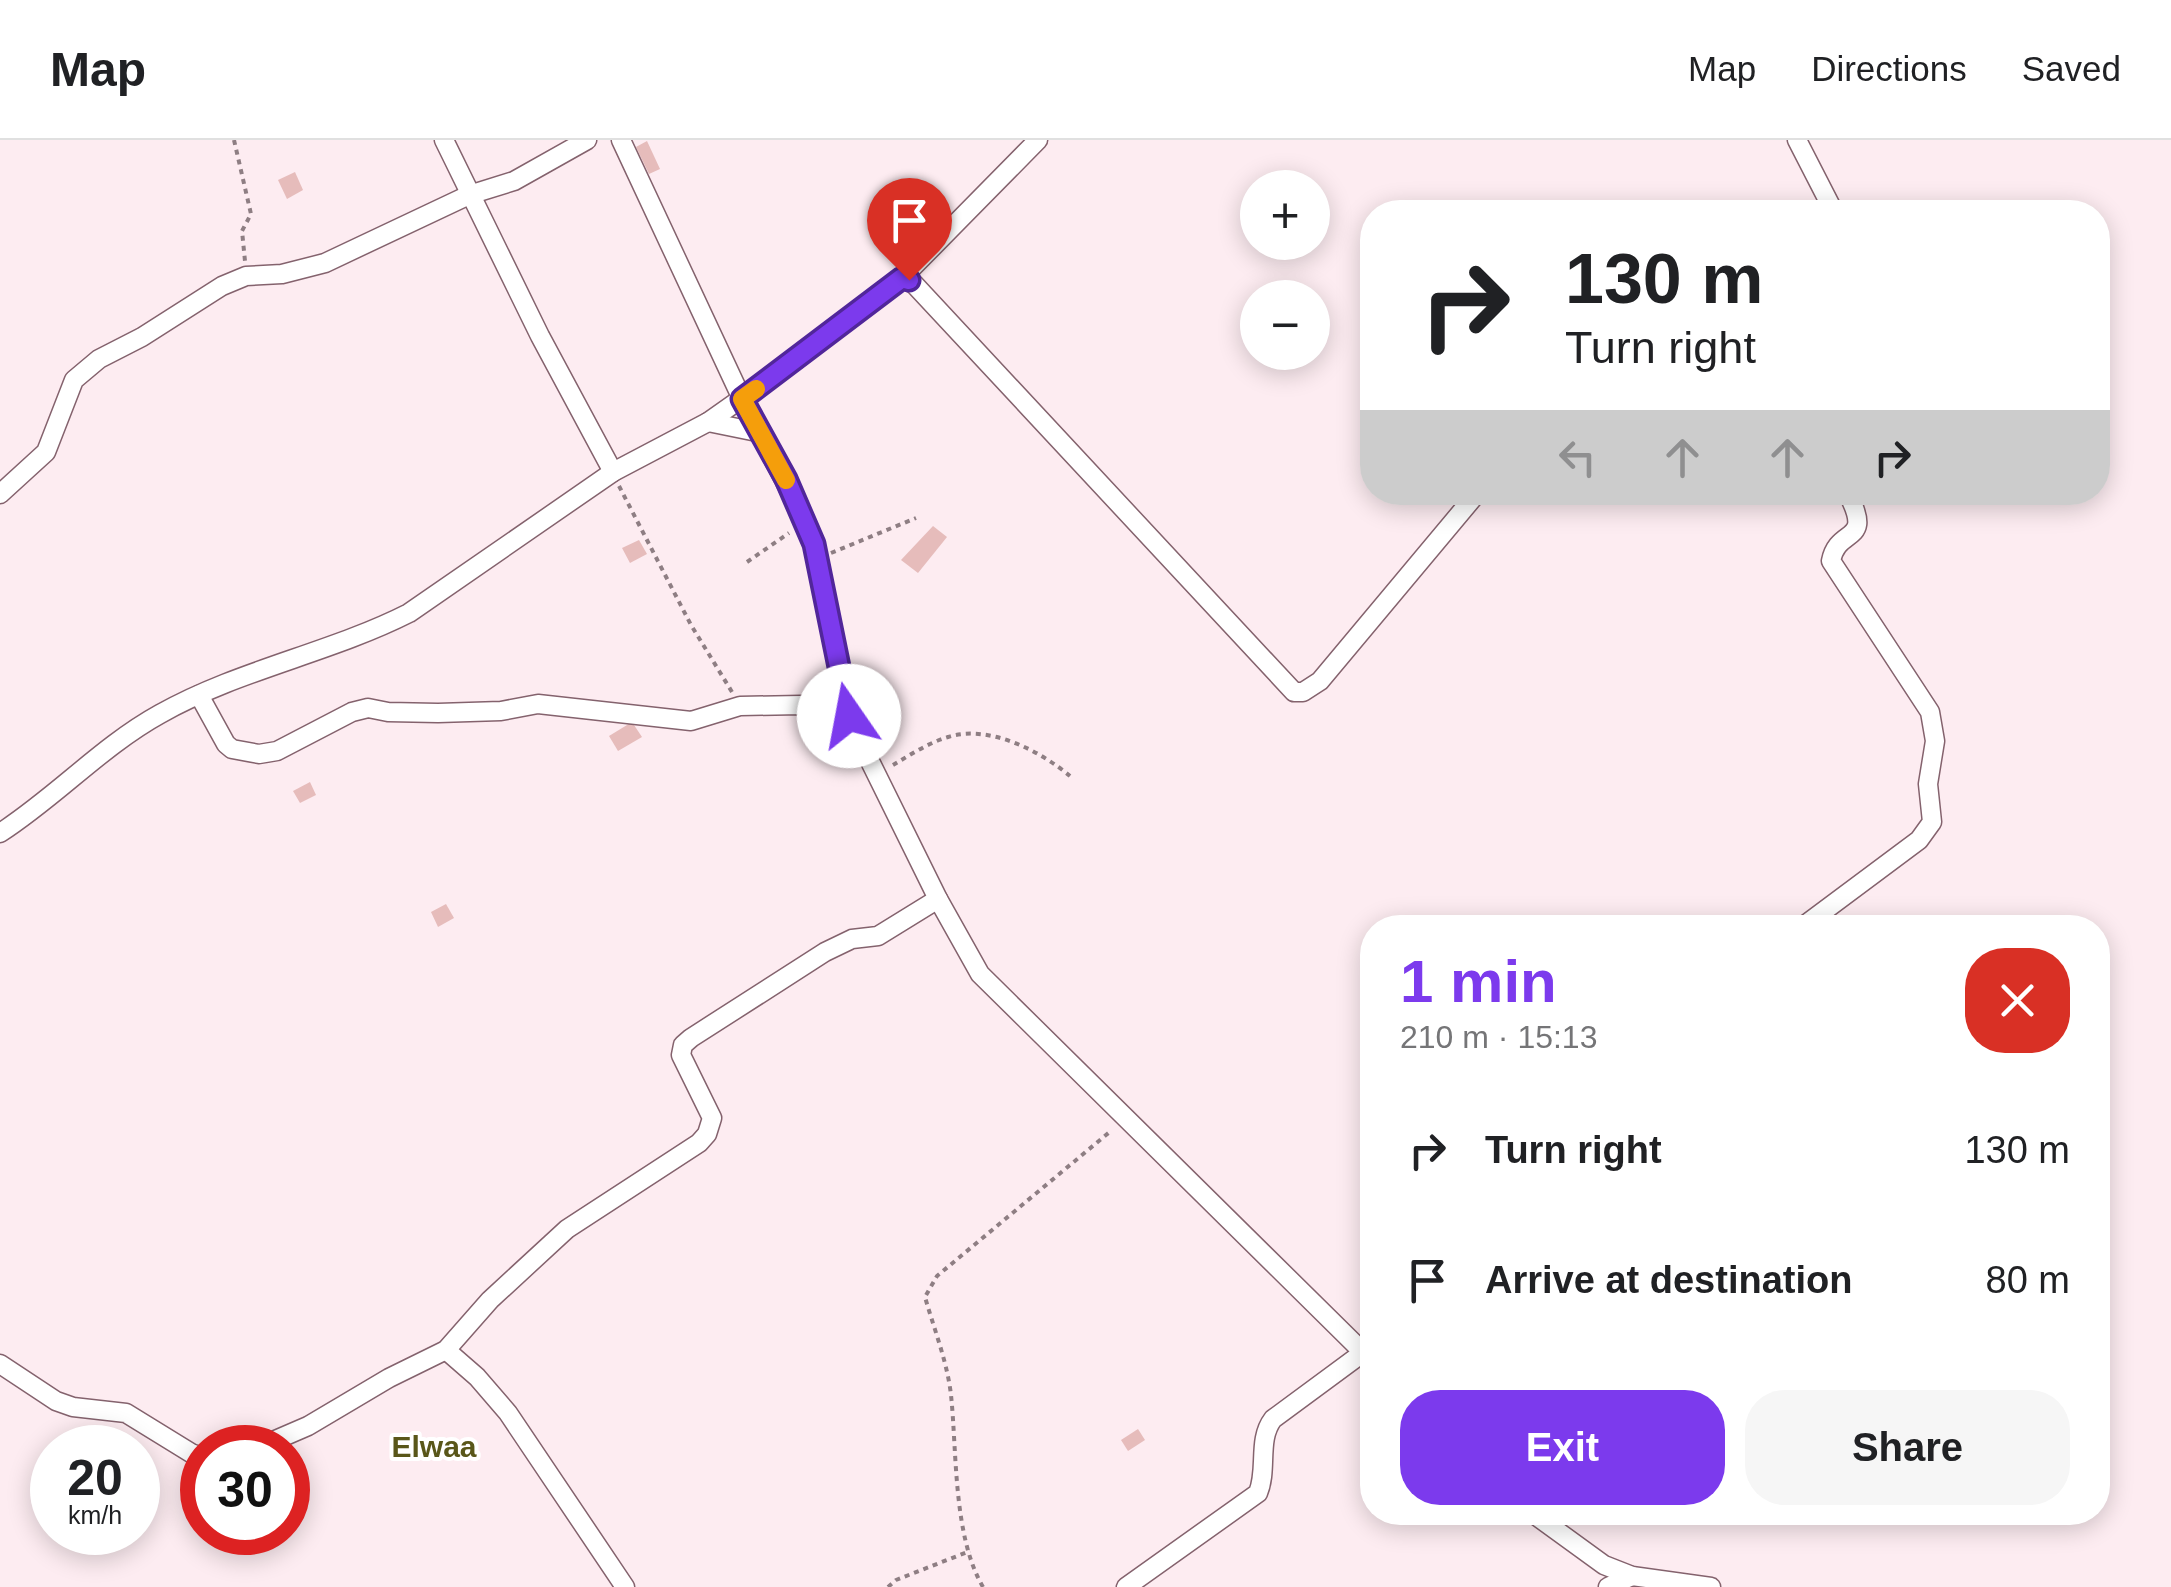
<!DOCTYPE html>
<meta charset="utf-8">
<style>
:root{--surface:#fff;--page:#f6f6f6;--text:#202124;--muted:#757577;--line:#e0e0e0;--accent:#7c3aed}
body{margin:0;font-family:Arial,sans-serif;background:var(--page);color:var(--text);height:100vh;display:flex;flex-direction:column;font-size:38px;white-space:nowrap}
*{box-sizing:border-box;margin:0}
p{font-size:32px;color:var(--muted)}
.icon{flex:none;width:55px;height:55px;fill:none;stroke:currentColor;stroke-width:2;stroke-linecap:round;stroke-linejoin:round}
.map{position:relative;flex:1;overflow:hidden}
.side{position:absolute;left:1360px;top:775px;width:750px;height:610px;display:flex;flex-direction:column;background:var(--surface);border-radius:40px;box-shadow:0 5px 25px #0003}
.side>*{flex:none}
.guide{position:absolute;left:1360px;top:60px;width:750px;height:305px;border-radius:40px;box-shadow:0 5px 25px #0003;background:#fff;color:var(--text);overflow:hidden}
.controls{position:absolute;left:1240px;top:30px;display:grid;gap:20px}
.controls a{display:grid;place-items:center;width:90px;height:90px;border-radius:50%;background:var(--surface);box-shadow:0 5px 25px #0003;font-size:50px}
.speed{position:absolute;left:30px;top:1285px;display:flex;gap:20px;font-size:50px;font-weight:700;text-align:center}
.speed>*{display:grid;place-content:center;width:130px;height:130px;border-radius:50%;background:var(--surface);box-shadow:0 5px 25px #0003;line-height:1}
.speed small{font-size:25px;font-weight:400}
.speed .limit{border:15px solid #d22;background:#fff;color:#111}
.pin{position:absolute;display:grid;place-items:center;width:85px;height:85px;color:#fff;margin:-102px -42px;border-radius:50% 50% 50% 0;rotate:-45deg;box-shadow:0 0 10px #0007}
.pin .icon{rotate:45deg}
.me{position:absolute;width:110px;margin:-55px;rotate:348deg;stroke-linejoin:round;filter:drop-shadow(0 0 8px #0008)}
.turn{display:flex;align-items:center;gap:35px;height:210px;padding:0 40px;font-size:45px}
.turn .icon{width:130px;height:130px;stroke-width:2.5}
.turn b{display:block;font-size:70px;line-height:85px}
.lanes{display:flex;align-items:center;height:95px;padding:0 40px;background:#0003;justify-content:center;gap:50px;direction:ltr}
.lanes .off{opacity:.35}
.round{display:grid;place-items:center;flex:none;width:105px;height:105px;border-radius:40px;background:var(--page)}
.headline{display:flex;align-items:center;justify-content:space-between;height:170px;padding:0 40px}
h1{font-size:60px;font-weight:700;line-height:75px;color:var(--accent)}
.cta{display:flex;gap:20px;margin-top:auto;padding:20px 40px}
.cta a{flex:1;height:115px;border-radius:40px;background:var(--accent);color:#fff;font-size:40px;font-weight:700;line-height:115px;text-align:center}
.cta a+a{background:var(--page);color:var(--text)}
ul{padding:0;list-style:none}
li{display:flex;align-items:center;gap:30px;height:130px;padding:0 40px}
li div{flex:1}
li b{display:block;font-size:38px}
li em{font-style:normal}
header{display:flex;align-items:center;gap:60px;box-sizing:border-box;height:140px;padding:0 50px;background:var(--surface);border-bottom:2px solid var(--line)}
header strong{font-size:48px}
nav{display:flex;gap:55px;margin-inline-start:auto;font-size:35px}
.map>svg:first-child{display:block}
.building{fill:#e6bcbb}
.lines{fill:none;stroke-linecap:round;stroke-linejoin:round}
.minor-casing{stroke:#84626d;stroke-width:21}
.path{stroke:#8e7e83;stroke-width:4;stroke-dasharray:5 5;stroke-linecap:butt}
.minor{stroke:#fff;stroke-width:18}
.route-casing{stroke:#51269a;stroke-width:25}
.route{stroke:#7c3aed;stroke-width:18}
.slow{stroke:#f59e0b;stroke-width:18}
.labels{text-anchor:middle;dominant-baseline:central;stroke-width:8;stroke-linejoin:round;paint-order:stroke}
.quarter-label{font-size:30px;font-weight:bold;fill:#595619;stroke:#fff}
</style>
<header>
<strong>Map</strong>
<nav><a>Map</a><a>Directions</a><a>Saved</a></nav>
</header>
<div class="map">
<svg width="2171" height="1447" viewBox="0 0 2171 1447">
<rect width="100%" height="100%" fill="#fdecf1"/>
<g class="building">
<polygon points="647,1 660,29 649,34 636,7"/>
<polygon points="295,32 303,50 287,59 278,40"/>
<polygon points="933,386 947,397 918,433 901,420"/>
<polygon points="639,400 647,414 630,423 622,408"/>
<polygon points="823,577 831,594 819,600 811,583"/>
<polygon points="632,582 642,597 618,611 609,596"/>
<polygon points="310,642 316,655 300,663 293,651"/>
<polygon points="446,764 454,778 438,787 431,772"/>
<polygon points="1138,1289 1145,1300 1128,1311 1121,1300"/>
</g>
<g class="lines">
<defs>
<g id="minor">
<polyline points="444,0 540,196 613,332"/>
<polyline points="621,0 742,259 806,382 817,418 849,576 859,599 938,759 980,834 1372,1221"/>
<polyline points="1797,0 1834,72"/>
<polyline points="902,138 1038,0"/>
<polyline points="708,282 762,293"/>
<polyline points="0,354 46,312 74,240 99,219 142,197 222,146 246,136 282,134 325,123 469,55 514,41 587,0"/>
<polyline points="199,555 226,604 232,609 259,614 277,611 352,572 368,568 388,572 438,573 501,571 538,564 691,581 740,566 801,565 849,576"/>
<path d="M0 693C56 657 102 606 160 574 238 530 330 513 409 473L613 332 708 282 796 220 902 138 914 144 1294 552H1303L1320 541 1478 352"/>
<path d="M1801 788 1919 700 1932 682 1928 644 1935 601 1930 572 1831 421C1838 385 1875 406 1847 352"/>
<polyline points="446,1210 477,1237 508,1273 625,1447"/>
<polyline points="0,1224 56,1261 73,1267 126,1273 191,1313 202,1317"/>
<polyline points="257,1308 308,1286 389,1238 446,1210 490,1160 567,1089 699,1003 707,994 712,978 681,915 683,905 691,898 825,812 852,799 878,796 938,759"/>
<polyline points="1531,1372 1604,1425 1632,1436 1711,1447"/>
<path d="M1126 1447 1258 1353C1268 1329 1257 1300 1273 1279L1372 1206"/>
<polyline points="1608,1447 1632,1436"/>
</g>
</defs>
<use href="#minor" class="minor-casing"/>
<g class="path">
<polyline points="234,0 251,74 242,91 245,121"/>
<polyline points="619,346 691,485 732,552"/>
<polyline points="831,413 916,378"/>
<polyline points="747,422 789,393"/>
<path d="M893 625C910 615 928 603 948 597 989 584 1040 611 1070 636"/>
<polyline points="888,1447 896,1440 970,1411"/>
<path d="M983 1447C953 1396 957 1312 951 1255 947 1221 934 1189 925 1157L937 1136 1112 990"/>
</g>
<use href="#minor" class="minor"/>
</g>
<g class="lines">
<defs>
<polyline id="route" points="849,576 814,404 786,339 742,259 902,138 909,140"/>
</defs>
<use href="#route" class="route-casing"/>
<use href="#route" class="route"/>
<polyline class="slow" points="756,249 742,259 786,340"/>
</g>
<g class="labels">
<g class="quarter-label">
<text x="434" y="1306">Elwaa</text>
</g>
</g>
</svg>
<div class="controls">
<a>+</a>
<a>−</a>
</div>
<div class="speed"><div>20<small>km/h</small></div><div class="limit">30</div></div>
<div class="pin" style="left:909px;top:140px;background:#d93025"><svg class="icon" aria-label="arrive" viewBox="0 0 24 24"><path d="M6 21V4h12l-3 4 3 4H6"/></svg></div>
<svg class="me" style="left:849px;top:576px" viewBox="-20 -20 40 40"><circle r="19" fill="#fff"/><path d="M0-13L10 11 0 6-10 11z" fill="#7c3aed"/></svg>
<div class="guide">
<div class="turn"><svg class="icon" aria-label="right" viewBox="0 0 24 24"><path d="M7 20v-9h11M14 6l5 5-5 5"/></svg><div><b>130 m</b>Turn right</div></div>
<div class="lanes"><svg class="icon off" aria-label="left" viewBox="0 0 24 24"><path d="M17 20v-9H6M10 6l-5 5 5 5"/></svg><svg class="icon off" aria-label="ahead" viewBox="0 0 24 24"><path d="M12 20V5M6 11l6-6 6 6"/></svg><svg class="icon off" aria-label="ahead" viewBox="0 0 24 24"><path d="M12 20V5M6 11l6-6 6 6"/></svg><svg class="icon" aria-label="right" viewBox="0 0 24 24"><path d="M7 20v-9h11M14 6l5 5-5 5"/></svg></div>
</div>
<section class="side">
<div class="headline"><div><h1>1 min</h1><p>210 m · 15:13</p></div><a class="round" style="background:#d93025;color:#fff"><svg class="icon" aria-label="close" viewBox="0 0 24 24"><path d="M6 6l12 12M18 6L6 18"/></svg></a></div>
<ul>
<li><svg class="icon" aria-label="right" viewBox="0 0 24 24"><path d="M7 20v-9h11M14 6l5 5-5 5"/></svg><div><b>Turn right</b></div><em>130 m</em></li>
<li><svg class="icon" aria-label="arrive" viewBox="0 0 24 24"><path d="M6 21V4h12l-3 4 3 4H6"/></svg><div><b>Arrive at destination</b></div><em>80 m</em></li>
</ul>
<div class="cta"><a>Exit</a><a>Share</a></div>
</section>
</div>
